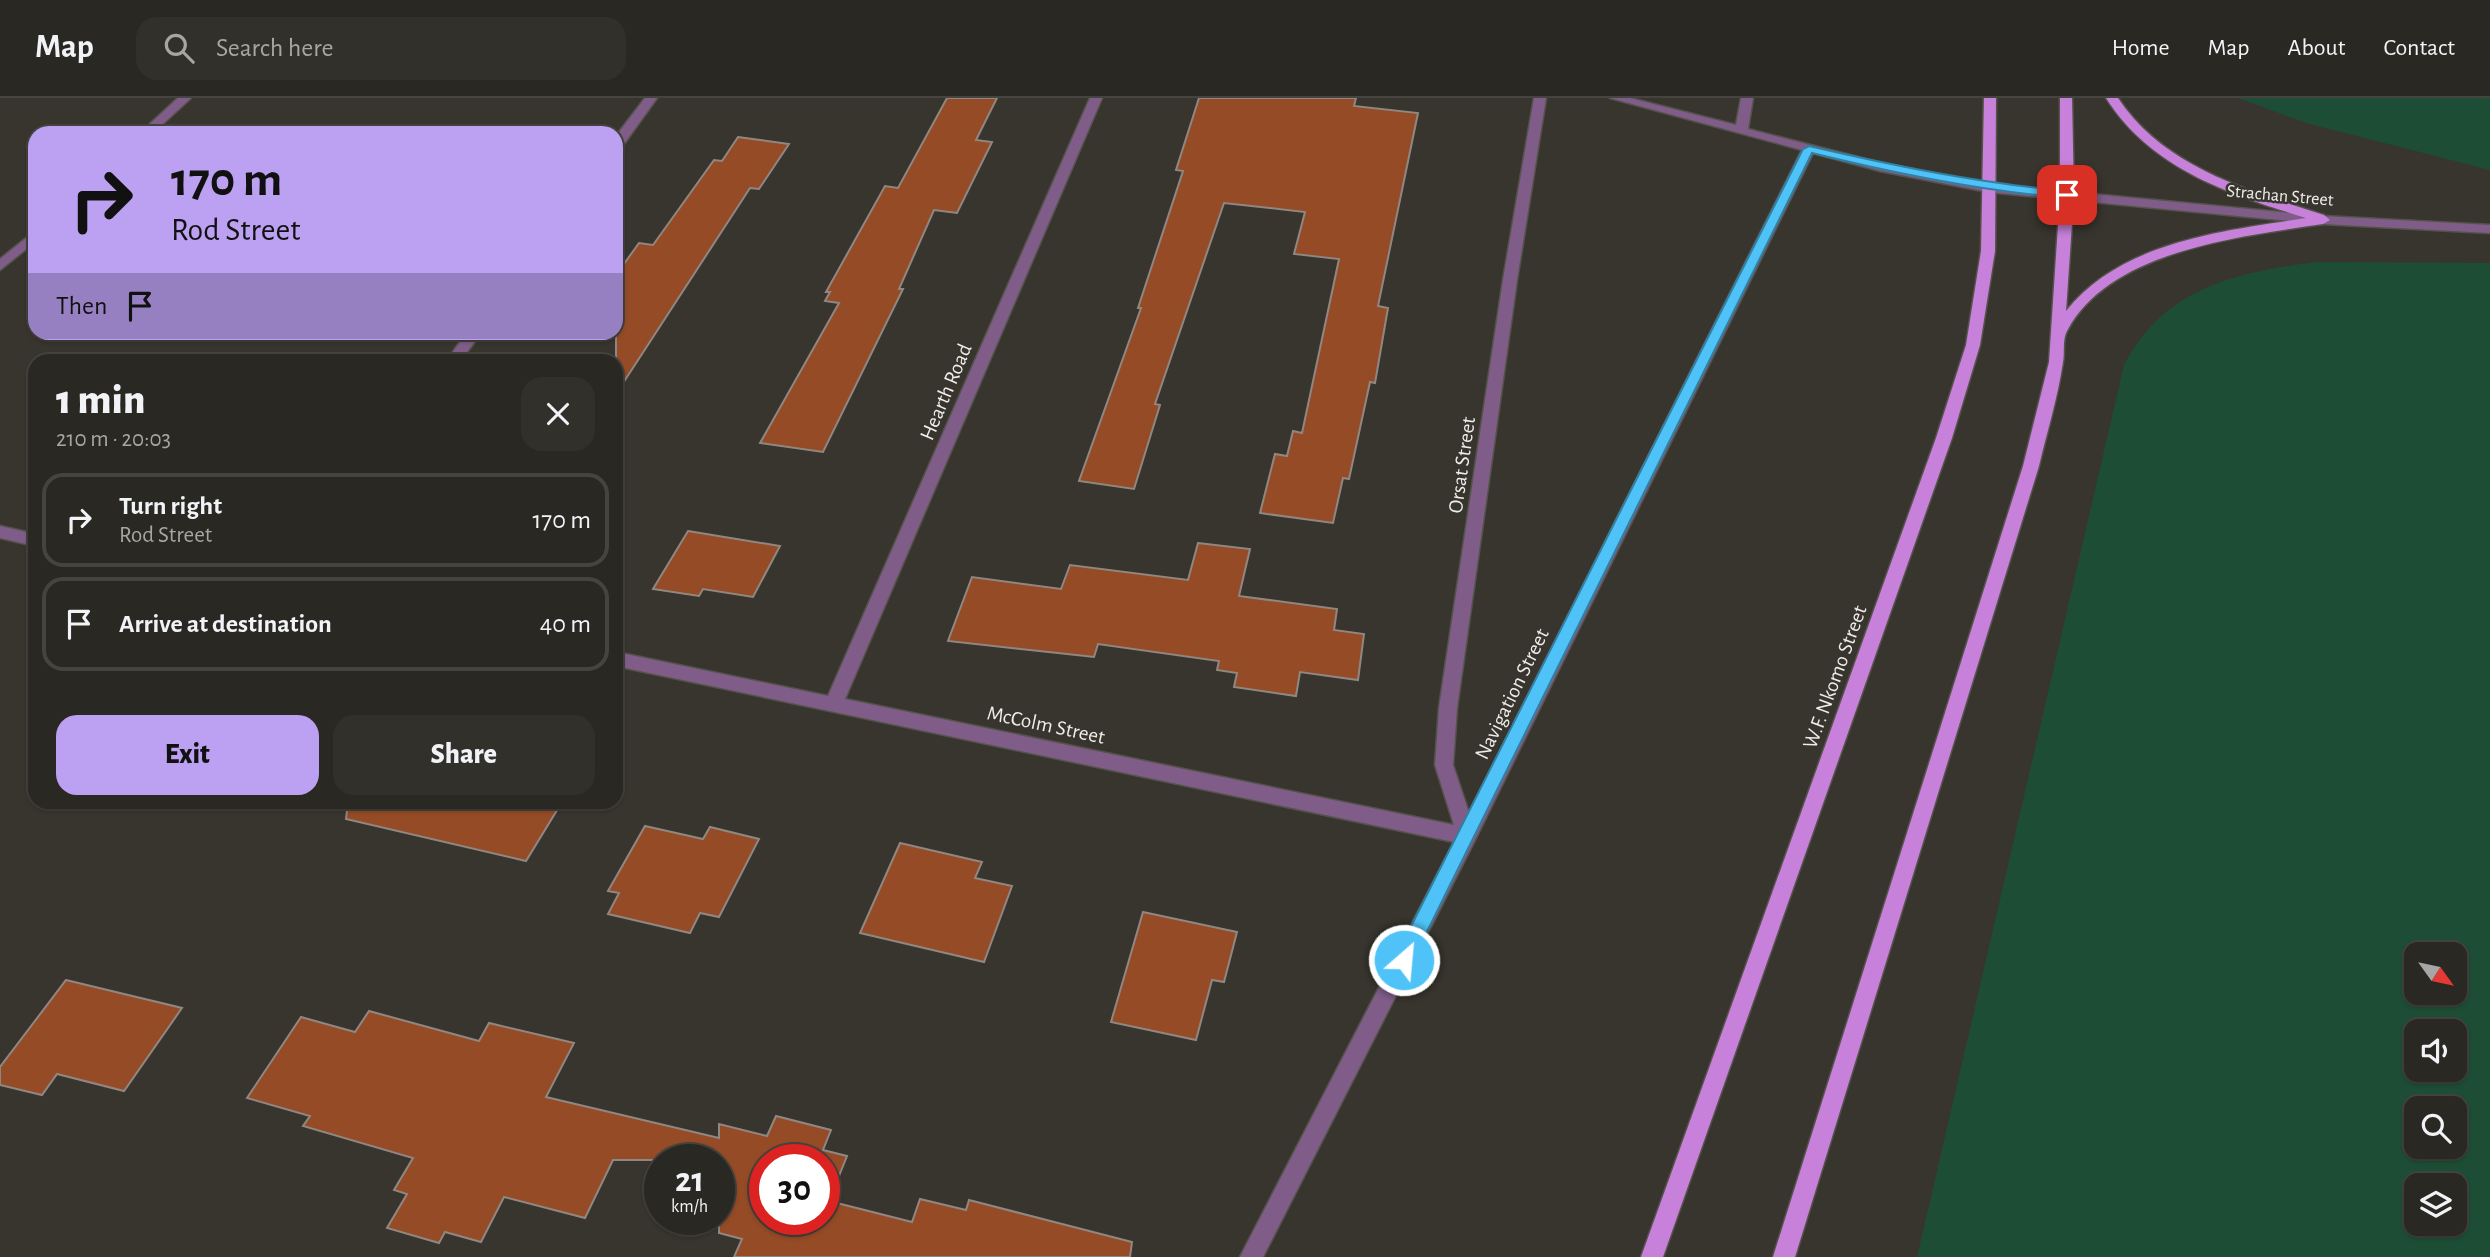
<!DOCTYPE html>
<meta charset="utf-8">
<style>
:root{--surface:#2a2822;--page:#32302a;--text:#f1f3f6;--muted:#a5a6a5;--line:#464440;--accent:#bca0f2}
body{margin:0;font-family:"Alegreya Sans",sans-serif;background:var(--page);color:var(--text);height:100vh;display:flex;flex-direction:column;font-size:26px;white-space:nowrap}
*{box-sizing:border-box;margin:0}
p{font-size:23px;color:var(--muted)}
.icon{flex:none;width:38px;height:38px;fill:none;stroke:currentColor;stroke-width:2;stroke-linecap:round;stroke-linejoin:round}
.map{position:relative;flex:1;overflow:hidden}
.sheet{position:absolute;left:28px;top:256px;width:595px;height:455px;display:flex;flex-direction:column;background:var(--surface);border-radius:21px;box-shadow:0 2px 5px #0004,0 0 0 2px var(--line)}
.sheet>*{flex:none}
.hud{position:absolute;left:28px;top:28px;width:595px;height:214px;border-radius:21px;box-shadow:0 2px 5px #0004,0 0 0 2px var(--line);background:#bca0f2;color:#111;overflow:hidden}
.needle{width:46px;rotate:123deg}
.fabs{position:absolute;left:2404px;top:844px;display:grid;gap:14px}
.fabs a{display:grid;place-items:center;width:63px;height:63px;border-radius:14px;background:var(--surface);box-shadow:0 2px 5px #0004,0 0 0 2px var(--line);font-size:35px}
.speed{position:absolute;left:644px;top:1046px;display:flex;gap:14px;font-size:35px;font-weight:700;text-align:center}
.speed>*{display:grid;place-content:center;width:91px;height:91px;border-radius:50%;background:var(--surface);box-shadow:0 2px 5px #0004,0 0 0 2px var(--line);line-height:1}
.speed small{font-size:18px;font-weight:400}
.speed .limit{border:10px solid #d22;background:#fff;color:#111}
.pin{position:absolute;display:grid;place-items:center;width:60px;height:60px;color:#fff;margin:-30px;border-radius:14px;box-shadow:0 4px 10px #0006}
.me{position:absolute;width:77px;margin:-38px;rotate:27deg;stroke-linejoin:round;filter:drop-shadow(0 0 5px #0008)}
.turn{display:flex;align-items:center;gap:24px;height:147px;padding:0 28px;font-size:32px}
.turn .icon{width:91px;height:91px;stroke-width:2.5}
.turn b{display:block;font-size:49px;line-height:60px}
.then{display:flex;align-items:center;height:66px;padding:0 28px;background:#0003;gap:14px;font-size:26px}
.round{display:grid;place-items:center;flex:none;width:74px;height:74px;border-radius:21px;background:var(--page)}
.overview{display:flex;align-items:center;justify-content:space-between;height:119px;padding:0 28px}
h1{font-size:42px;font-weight:800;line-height:52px}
.cta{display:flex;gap:14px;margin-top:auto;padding:14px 28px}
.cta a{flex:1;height:80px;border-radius:21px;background:var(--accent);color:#111;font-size:28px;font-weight:800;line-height:80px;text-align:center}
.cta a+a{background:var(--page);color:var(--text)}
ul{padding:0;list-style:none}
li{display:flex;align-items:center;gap:21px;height:94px;margin:0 14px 10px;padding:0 14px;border:4px solid var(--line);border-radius:21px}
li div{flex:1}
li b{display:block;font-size:26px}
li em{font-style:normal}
header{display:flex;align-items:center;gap:42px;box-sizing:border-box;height:98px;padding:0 35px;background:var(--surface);border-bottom:2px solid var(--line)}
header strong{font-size:33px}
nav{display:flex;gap:38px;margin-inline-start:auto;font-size:24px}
.search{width:490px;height:63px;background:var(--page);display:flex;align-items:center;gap:18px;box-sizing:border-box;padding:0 24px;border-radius:21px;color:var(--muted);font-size:26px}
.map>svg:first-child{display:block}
.green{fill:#1d4d34;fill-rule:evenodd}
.building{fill:#954b25;stroke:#908783;stroke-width:2;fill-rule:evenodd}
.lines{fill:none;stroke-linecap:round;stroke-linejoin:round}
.minor-casing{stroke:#55524c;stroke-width:3}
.major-casing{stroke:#55524c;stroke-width:3}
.minor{fill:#7f5d88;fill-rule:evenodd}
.major{fill:#c781da;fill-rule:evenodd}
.route{fill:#4fc3f7;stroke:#337fa1;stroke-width:2}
.labels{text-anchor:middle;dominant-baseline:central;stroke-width:5;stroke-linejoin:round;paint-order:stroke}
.far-street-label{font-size:18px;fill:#efede9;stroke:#38352e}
.street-label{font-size:21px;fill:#efede9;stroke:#38352e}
</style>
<header>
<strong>Map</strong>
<div class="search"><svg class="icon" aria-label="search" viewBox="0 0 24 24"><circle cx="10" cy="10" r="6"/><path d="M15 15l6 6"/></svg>Search here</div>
<nav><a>Home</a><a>Map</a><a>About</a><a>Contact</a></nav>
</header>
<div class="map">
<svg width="2490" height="1159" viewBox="0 0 2490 1159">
<rect width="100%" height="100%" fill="#38352e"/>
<g class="green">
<polygon points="2238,0 2490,0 2490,72 2306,25"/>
<path d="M2316 164 2490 165V1159H1917L2124 267C2164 190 2236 174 2316 164ZM2417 856H2455V894H2417ZM2417 933H2455V971H2417ZM2417 1010H2455V1048H2417ZM2417 1087H2455V1125H2417Z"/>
</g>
<g class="building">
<polygon points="947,0 997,0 976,42 992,44 957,115 934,112 899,191 903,191 823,354 760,345 839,205 825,203 830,194 826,194 885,88 898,90"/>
<polygon points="1199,0 1356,0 1354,8 1418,15 1378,208 1388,210 1375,285 1370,284 1349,381 1343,380 1333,425 1260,415 1275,356 1287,358 1293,333 1302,335 1339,161 1294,156 1305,114 1224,105 1155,306 1160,307 1134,391 1079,383 1141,210 1138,210 1183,73 1176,72"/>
<polygon points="738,39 789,46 759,91 750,90 616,296 616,177 639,145 653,147 714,62 722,63"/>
<polygon points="688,433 780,448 753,499 703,491 699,498 653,491"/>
<polygon points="1198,445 1250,451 1239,498 1337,511 1334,532 1364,536 1358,582 1300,574 1296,598 1234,589 1237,575 1217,572 1219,563 1098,546 1094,559 948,543 972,479 1061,491 1070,467 1188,482"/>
<polygon points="348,704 562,704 526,763 346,721"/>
<polygon points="645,728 703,741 710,729 759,741 719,819 700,815 690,835 608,816 619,795 608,793"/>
<polygon points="900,745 982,764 975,780 1012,788 984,864 860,835"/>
<polygon points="1143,814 1237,834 1224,884 1212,882 1196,942 1111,924"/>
<polygon points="66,882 182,910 124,993 57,976 42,997 0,987 0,969"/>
<path d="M369 913 479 943 489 925 574 945 546 999 719 1040V1026L767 1038 776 1018 831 1032 823 1052 847 1058 829 1103 912 1124 920 1101 966 1112 969 1102 1132 1144 1130 1159H734L742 1141 719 1135V1062H613L585 1120 504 1099 481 1144 445 1134 439 1145 387 1130 407 1096 394 1092 413 1060 303 1028 310 1018 247 1000 301 919 355 934ZM765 1062H824V1122H765Z"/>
</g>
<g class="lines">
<defs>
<g id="minor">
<polygon points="178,0 191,0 153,35 140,35"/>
<polygon points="645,0 657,0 621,50 616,51 616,38"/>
<polygon points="1090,0 1102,0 845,601 1454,727 1435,667 1439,610 1503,182 1534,0 1546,0 1517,182 1457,610 1453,667 1469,715 1802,52 1610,0 1630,0 1736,27 1741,0 1753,0 1748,31 1881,65 1988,86 2323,118 2490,127 2490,135 2323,126 1988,94 1880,73 1813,55 1474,744 1263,1159 1240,1159 1454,744 616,568 616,554 828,598"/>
<polygon points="35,133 35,144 0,172 0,161"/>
<polygon points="467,234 482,234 461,262 447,262"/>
<polygon points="0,428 35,436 35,448 0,440"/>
</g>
<g id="major">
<polygon points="1984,0 1996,0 1995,153 1980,247 1952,340 1663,1159 1641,1159 1936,340 1966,247 1981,153"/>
<path d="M2060 0H2072L2074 97 2066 213C2122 143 2224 133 2306 120 2229 96 2151 71 2106 0H2118C2163 69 2249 93 2324 117L2330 122 2323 126C2243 138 2109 152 2067 233 2062 242 2065 255 2063 264 2058 299 2047 334 2039 368L1795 1159H1773L2023 368 2049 264 2060 97Z"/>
</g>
</defs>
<use href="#minor" class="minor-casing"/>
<use href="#major" class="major-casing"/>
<use href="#minor" class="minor"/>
<use href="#major" class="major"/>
</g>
<path class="route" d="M1809 48C1895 68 1979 85 2067 93L2073 97 2067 100C1980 93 1897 76 1812 55L1410 868 1404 870 1397 868 1394 862 1397 856 1803 51Z"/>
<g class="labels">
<g class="far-street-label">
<text transform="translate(2280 98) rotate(5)">Strachan Street</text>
</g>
<g class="street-label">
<text transform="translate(946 294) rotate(-67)">Hearth Road</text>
<text transform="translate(1462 367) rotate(-82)">Orsat Street</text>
<text transform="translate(1835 579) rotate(-70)">W.F. Nkomo Street</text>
<text transform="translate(1512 596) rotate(-64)">Navigation Street</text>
<text transform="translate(1046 627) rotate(12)">McColm Street</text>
</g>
</g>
</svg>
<div class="fabs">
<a><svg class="needle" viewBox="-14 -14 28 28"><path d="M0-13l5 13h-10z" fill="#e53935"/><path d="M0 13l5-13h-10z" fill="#a5a6a5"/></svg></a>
<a><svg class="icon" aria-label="sound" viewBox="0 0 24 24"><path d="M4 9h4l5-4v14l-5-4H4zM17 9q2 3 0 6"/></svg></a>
<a><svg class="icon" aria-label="search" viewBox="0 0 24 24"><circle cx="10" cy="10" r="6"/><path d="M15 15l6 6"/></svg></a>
<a><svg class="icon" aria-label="layers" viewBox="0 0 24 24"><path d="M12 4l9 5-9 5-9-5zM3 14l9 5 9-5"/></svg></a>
</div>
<div class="speed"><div>21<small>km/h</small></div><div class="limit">30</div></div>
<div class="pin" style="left:2067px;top:97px;background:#d93025"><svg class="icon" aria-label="arrive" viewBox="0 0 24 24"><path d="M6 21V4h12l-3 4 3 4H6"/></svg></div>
<svg class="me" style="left:1404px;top:862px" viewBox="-20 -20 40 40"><circle r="17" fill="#4fc3f7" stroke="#fff" stroke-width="3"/><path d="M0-11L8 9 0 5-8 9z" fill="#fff"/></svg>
<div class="hud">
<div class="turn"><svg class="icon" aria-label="right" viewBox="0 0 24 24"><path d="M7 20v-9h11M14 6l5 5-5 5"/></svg><div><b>170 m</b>Rod Street</div></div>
<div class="then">Then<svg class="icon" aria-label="arrive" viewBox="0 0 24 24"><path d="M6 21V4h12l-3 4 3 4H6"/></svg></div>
</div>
<section class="sheet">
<div class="overview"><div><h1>1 min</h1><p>210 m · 20:03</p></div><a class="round"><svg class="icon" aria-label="close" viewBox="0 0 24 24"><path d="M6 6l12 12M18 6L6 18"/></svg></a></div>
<ul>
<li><svg class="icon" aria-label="right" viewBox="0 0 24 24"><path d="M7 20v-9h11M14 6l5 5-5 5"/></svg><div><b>Turn right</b><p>Rod Street</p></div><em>170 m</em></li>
<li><svg class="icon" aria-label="arrive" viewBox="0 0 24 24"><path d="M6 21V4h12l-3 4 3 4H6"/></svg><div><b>Arrive at destination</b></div><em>40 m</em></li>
</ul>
<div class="cta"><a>Exit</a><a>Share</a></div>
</section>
</div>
